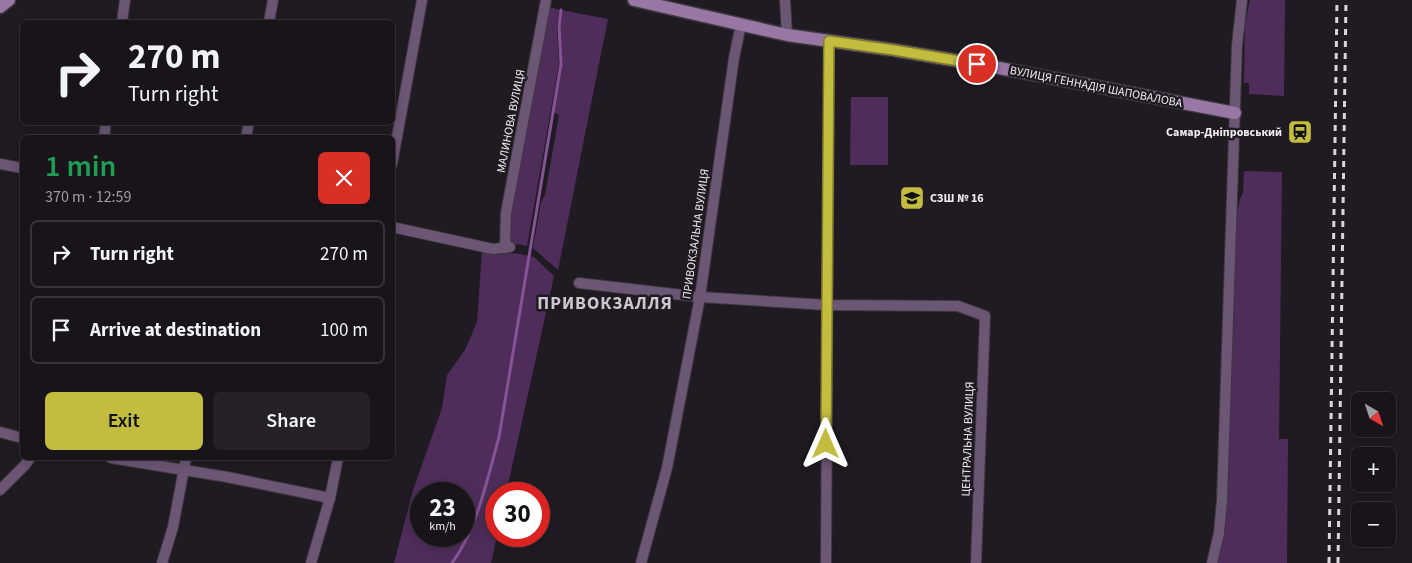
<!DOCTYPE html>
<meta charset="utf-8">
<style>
:root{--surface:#18141a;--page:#252127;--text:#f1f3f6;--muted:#9f9ea2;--line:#363339;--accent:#c3bd3f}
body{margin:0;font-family:"Source Sans 3",sans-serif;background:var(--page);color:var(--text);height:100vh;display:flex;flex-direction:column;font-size:19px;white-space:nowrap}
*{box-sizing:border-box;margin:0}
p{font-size:16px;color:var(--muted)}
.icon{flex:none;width:28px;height:28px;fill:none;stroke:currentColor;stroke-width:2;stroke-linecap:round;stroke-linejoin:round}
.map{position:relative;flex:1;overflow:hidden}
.details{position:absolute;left:20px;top:135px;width:375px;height:325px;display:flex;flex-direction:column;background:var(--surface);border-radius:8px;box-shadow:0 2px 12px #0003,0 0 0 1px var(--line)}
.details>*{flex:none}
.hud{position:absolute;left:20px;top:20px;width:375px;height:105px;border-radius:8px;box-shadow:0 2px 12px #0003,0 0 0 1px var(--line);background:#18141a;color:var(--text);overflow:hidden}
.needle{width:32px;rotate:141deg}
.buttons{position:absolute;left:1351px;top:392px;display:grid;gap:10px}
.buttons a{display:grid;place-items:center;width:45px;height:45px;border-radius:8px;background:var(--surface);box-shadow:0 2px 12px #0003,0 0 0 1px var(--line);font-size:25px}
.speed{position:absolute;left:410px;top:482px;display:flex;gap:10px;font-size:25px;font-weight:700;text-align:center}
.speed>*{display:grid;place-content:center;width:65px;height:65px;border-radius:50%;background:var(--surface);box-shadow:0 2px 12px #0003,0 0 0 1px var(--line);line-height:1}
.speed small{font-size:12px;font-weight:400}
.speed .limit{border:8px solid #d22;background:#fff;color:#111}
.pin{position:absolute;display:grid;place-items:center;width:42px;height:42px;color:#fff;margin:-21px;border:2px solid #fff;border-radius:50%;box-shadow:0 1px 5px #0007}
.me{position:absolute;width:55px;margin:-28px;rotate:0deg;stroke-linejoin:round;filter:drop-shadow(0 0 4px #0008)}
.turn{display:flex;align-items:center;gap:18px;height:105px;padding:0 25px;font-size:22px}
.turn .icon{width:65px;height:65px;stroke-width:2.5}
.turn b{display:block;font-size:35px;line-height:42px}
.round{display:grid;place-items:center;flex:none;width:52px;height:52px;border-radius:8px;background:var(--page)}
.overview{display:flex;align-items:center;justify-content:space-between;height:85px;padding:0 25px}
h1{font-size:30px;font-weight:600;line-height:38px;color:#1e9e55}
.action{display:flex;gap:10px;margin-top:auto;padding:10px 25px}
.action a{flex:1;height:58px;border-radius:8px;background:var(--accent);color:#111;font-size:20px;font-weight:600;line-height:58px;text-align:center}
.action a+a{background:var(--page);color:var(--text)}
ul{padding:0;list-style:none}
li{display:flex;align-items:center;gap:15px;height:68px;margin:0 10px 8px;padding:0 15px;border:2px solid var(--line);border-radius:8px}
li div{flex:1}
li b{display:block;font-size:19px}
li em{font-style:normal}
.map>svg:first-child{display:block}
.green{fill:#4e2d5a;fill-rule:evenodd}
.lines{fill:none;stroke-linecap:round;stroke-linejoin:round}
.stream{stroke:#855496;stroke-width:3}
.street-casing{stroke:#3d383f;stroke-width:12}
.secondary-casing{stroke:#3d383f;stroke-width:15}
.street{stroke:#6b5673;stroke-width:10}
.secondary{stroke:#9877a5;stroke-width:12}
.rail{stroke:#d9d5da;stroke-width:3;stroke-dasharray:6 6;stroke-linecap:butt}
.route-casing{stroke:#7f7b29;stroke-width:12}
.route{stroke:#c3bd3f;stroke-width:9}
.labels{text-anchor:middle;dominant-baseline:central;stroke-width:5;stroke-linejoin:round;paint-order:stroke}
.street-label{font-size:12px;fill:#eeeaef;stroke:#201b22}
.poi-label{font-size:12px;font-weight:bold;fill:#eeeaef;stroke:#201b22;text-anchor:end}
.district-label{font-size:18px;font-weight:bold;letter-spacing:1px;fill:#cec6d0;stroke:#201b22}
</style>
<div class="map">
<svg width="1412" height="563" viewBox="0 0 1412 563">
<rect width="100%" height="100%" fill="#201b22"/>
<g class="green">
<polygon points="1250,0 1285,0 1284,96 1249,94 1249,83 1244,83 1245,23"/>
<polygon points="550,7 559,10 557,26 559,64 527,246 509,243 509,218"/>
<polygon points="561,10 608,19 558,270 533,248 541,202 545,195 559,115 553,112 561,64 559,26"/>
<polygon points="851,97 888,97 888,165 850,165"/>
<polygon points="1244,171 1282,172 1279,439 1288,439 1287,563 1217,563 1235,222 1240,199 1243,193"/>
<path d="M482 251 520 254 534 257 554 276 506 494H496L497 536 491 563H394L413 490 442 408 447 375 465 350 477 322ZM421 494H464V536H421Z"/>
</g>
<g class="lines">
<path class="stream" d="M452 563C477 530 488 476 499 437L561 64 559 26 561 10"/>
<defs>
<g id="street">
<polyline points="785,0 787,35"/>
<polyline points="122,22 125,0"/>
<polyline points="269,22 273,0"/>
<polyline points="104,138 106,122"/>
<polyline points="246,138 249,122"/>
<polyline points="0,164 22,168"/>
<polyline points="392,164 422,0"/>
<polyline points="392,227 493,249 510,247"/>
<polyline points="505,248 506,213 546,0"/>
<polyline points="579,283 700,297 827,305 958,306 985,316 976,563"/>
<polyline points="0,432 22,438"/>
<polyline points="111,458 227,477 330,498"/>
<polyline points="0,490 25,465 30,458"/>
<polyline points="162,563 173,527 186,458"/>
<polyline points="311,563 330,498 338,458"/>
<polyline points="641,563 667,468 700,297 734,58 741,24"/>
<polyline points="826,563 829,41"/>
<polyline points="1212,563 1219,533 1222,500 1237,45 1242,0"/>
</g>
<g id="secondary">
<polyline points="634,0 787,35 894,50 994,67 1235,113"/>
<polyline points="0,7 9,0"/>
</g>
</defs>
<use href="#street" class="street-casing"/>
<use href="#secondary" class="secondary-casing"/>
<use href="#street" class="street"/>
<use href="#secondary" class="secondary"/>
<g class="rail">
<polyline points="1329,563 1337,0"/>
<polyline points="1338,563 1346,0"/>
</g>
</g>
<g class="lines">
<defs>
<polyline id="route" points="826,444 829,41 894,50 977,64"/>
</defs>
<use href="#route" class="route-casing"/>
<use href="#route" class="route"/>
</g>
<defs>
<symbol id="station-square" viewBox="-11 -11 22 22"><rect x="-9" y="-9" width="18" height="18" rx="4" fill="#c3bd3f" stroke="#201b22"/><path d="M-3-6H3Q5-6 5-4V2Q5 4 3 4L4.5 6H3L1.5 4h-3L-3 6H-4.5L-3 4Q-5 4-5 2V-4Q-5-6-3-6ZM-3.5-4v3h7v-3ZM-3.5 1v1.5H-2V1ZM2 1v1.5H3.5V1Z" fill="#111"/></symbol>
<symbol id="school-square" viewBox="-11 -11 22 22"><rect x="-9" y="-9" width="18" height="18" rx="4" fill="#c3bd3f" stroke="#201b22"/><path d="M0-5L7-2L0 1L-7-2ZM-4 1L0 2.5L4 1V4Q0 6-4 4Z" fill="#111"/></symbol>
</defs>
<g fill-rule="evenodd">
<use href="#station-square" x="1286" y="118" width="28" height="28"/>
<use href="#school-square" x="898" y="184" width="28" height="28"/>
</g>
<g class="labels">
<g class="street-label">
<text transform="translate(1096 87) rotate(11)">ВУЛИЦЯ ГЕННАДІЯ ШАПОВАЛОВА</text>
<text transform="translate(511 121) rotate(-79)">МАЛИНОВА ВУЛИЦЯ</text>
<text transform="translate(696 234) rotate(-82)">ПРИВОКЗАЛЬНА ВУЛИЦЯ</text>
<text transform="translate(968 439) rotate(-88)">ЦЕНТРАЛЬНА ВУЛИЦЯ</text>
</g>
<g class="poi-label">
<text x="1282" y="132">Самар-Дніпровський</text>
<text x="930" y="198" text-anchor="start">СЗШ № 16</text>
</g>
<g class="district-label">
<text x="605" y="303">ПРИВОКЗАЛЛЯ</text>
</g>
</g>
</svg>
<div class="buttons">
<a><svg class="needle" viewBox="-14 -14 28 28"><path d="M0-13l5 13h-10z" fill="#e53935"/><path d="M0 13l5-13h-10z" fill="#9f9ea2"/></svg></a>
<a>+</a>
<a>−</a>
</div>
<div class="speed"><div>23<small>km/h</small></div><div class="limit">30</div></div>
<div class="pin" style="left:977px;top:64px;background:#d93025"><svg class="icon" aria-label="arrive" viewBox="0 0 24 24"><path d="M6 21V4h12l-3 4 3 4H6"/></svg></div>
<svg class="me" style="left:826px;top:444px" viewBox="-20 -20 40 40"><path d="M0-17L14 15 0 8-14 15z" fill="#c3bd3f" stroke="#fff" stroke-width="4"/></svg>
<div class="hud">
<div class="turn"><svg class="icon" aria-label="right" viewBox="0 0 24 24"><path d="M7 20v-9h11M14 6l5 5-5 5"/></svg><div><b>270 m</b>Turn right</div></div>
</div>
<section class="details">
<div class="overview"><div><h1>1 min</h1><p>370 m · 12:59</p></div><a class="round" style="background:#d93025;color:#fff"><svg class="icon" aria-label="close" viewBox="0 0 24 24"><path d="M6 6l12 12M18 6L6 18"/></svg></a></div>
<ul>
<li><svg class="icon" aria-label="right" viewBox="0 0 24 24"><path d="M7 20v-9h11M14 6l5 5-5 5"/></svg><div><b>Turn right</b></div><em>270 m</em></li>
<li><svg class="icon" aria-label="arrive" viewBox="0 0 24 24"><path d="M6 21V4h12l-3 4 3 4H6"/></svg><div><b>Arrive at destination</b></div><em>100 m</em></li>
</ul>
<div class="action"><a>Exit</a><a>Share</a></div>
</section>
</div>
